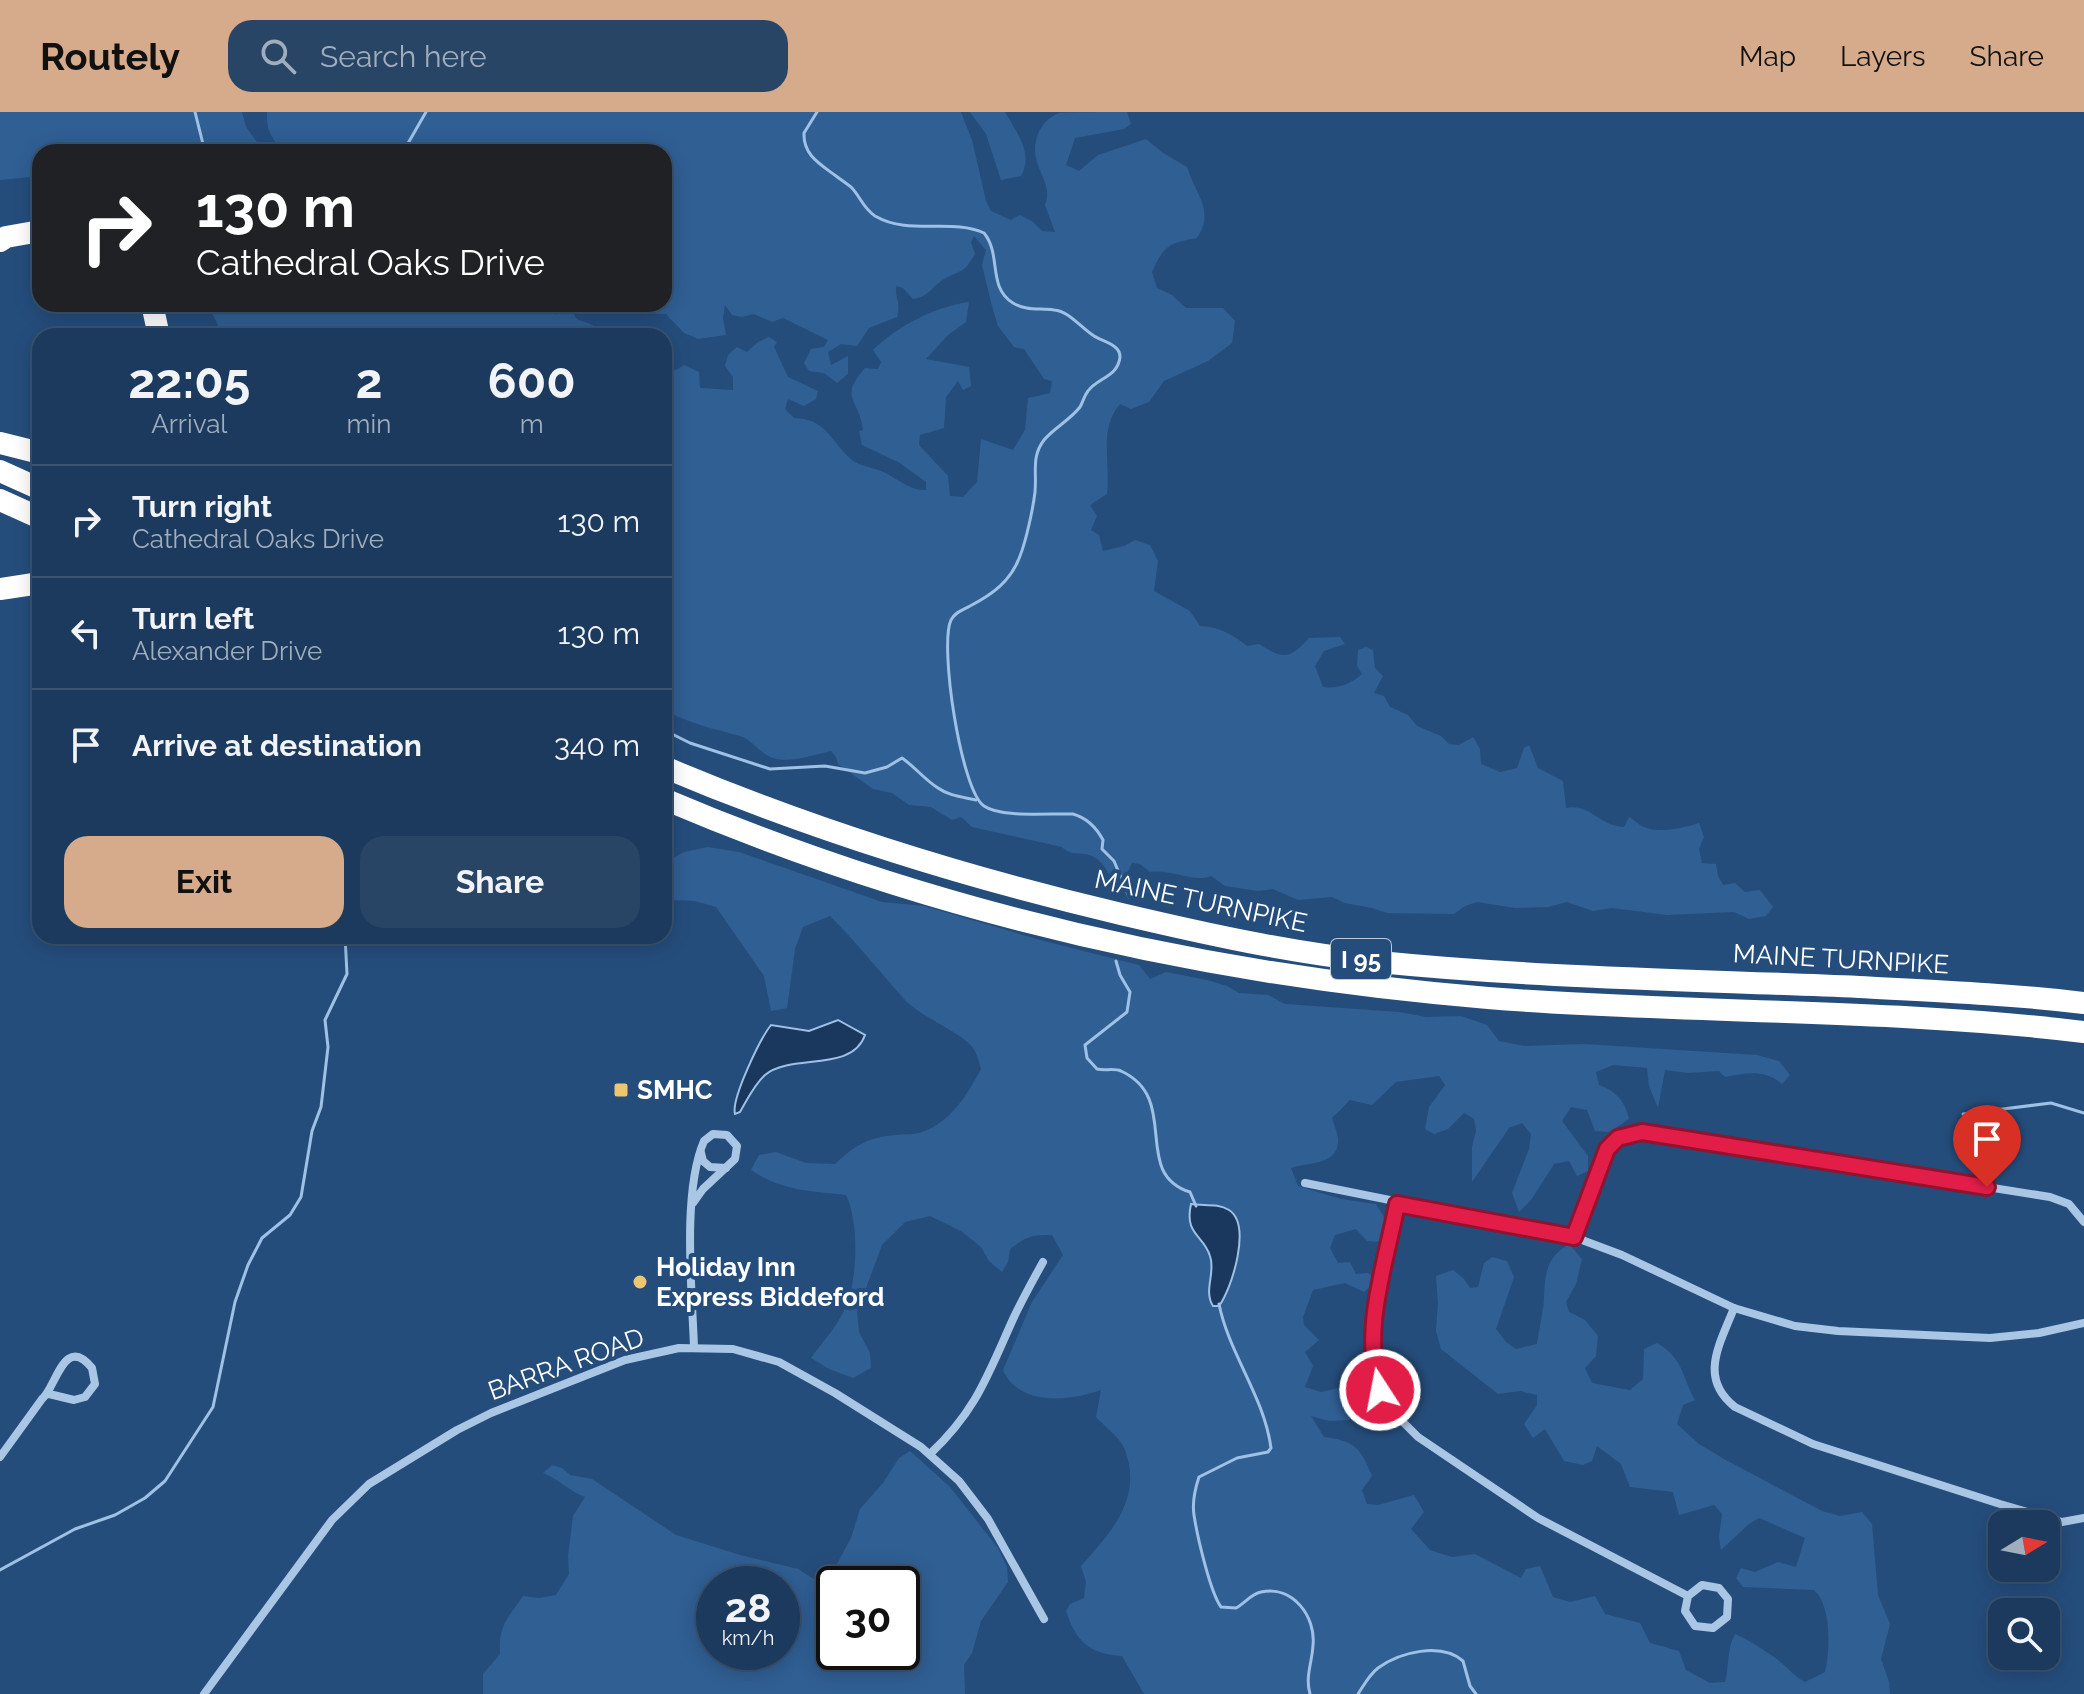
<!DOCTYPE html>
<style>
:root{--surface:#1c3a5d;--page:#294566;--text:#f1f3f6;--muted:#a0adbc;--line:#3a5472;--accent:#d6ab8b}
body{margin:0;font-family:Raleway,sans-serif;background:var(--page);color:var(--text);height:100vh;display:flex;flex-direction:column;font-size:30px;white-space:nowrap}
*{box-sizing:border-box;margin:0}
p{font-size:26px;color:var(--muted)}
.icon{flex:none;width:44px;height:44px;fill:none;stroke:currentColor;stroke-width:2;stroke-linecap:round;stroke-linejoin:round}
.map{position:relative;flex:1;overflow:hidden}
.sheet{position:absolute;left:32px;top:216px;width:640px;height:616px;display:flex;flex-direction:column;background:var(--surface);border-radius:24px;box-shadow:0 4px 20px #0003,0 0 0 2px var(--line)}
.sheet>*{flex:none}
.guide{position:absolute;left:32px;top:32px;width:640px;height:168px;border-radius:24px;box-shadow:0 4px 20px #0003,0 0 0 2px var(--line);background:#202124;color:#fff;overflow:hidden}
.needle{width:52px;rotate:80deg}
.controls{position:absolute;left:1988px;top:1398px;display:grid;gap:16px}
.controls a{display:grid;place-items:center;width:72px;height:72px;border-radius:16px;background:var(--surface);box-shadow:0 4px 20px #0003,0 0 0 2px var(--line);font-size:40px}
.speed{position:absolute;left:696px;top:1454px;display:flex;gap:16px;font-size:40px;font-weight:700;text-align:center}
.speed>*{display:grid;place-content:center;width:104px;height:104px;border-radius:50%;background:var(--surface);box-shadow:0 4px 20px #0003,0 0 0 2px var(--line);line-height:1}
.speed small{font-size:20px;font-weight:400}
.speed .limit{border:4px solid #111;border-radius:12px;background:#fff;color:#111}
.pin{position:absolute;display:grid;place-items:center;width:68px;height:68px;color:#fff;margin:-82px -34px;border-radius:50% 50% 50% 0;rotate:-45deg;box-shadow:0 0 8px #0007}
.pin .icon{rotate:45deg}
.me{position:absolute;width:88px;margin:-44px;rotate:349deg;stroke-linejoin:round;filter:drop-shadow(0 0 6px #0008)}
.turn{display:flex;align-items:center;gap:28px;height:168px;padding:0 32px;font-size:36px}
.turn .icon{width:104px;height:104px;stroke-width:2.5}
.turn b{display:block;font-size:56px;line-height:68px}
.eta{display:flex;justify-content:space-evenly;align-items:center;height:136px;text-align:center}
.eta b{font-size:48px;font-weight:700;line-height:56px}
.primary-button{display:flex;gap:16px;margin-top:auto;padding:16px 32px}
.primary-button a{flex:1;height:92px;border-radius:24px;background:var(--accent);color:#111;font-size:32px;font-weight:700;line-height:92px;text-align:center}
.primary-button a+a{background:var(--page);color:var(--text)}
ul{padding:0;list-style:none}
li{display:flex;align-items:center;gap:24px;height:112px;padding:0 32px;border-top:2px solid var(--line)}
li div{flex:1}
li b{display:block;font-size:30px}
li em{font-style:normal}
header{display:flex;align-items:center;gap:48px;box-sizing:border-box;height:112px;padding:0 40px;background:var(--accent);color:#111}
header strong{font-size:38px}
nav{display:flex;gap:44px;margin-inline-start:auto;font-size:28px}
.search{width:560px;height:72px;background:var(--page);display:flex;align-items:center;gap:20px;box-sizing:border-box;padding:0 28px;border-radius:24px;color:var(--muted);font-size:30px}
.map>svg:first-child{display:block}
.green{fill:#305f94;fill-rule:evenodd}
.water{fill:#1a385d;stroke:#9ec1e5;stroke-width:2}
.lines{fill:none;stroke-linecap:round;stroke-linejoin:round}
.stream{stroke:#9ec1e5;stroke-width:3}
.street{stroke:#aac6e5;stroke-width:8}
.highway{stroke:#fff;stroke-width:22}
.route-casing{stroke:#92132f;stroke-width:20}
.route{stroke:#e11d48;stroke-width:14}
.poi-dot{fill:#eec66f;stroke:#254d7c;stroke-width:3}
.labels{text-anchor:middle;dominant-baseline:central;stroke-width:8;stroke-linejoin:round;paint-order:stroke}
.shield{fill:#254d7c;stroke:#becad8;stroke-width:2}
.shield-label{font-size:24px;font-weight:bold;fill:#fff}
.street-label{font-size:26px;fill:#fff;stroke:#254d7c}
.poi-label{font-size:26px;font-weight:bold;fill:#fff;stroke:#254d7c;text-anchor:start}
</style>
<header>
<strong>Routely</strong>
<div class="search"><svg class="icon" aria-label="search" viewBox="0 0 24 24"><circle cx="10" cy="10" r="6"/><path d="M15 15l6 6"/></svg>Search here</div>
<nav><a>Map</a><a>Layers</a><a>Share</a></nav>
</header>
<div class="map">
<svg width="2084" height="1582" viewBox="0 0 2084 1582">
<rect width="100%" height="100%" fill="#254d7c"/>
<g class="green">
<polygon points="0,0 242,0 246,15 257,30 240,40 40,40 40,64 0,68"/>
<path d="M267 0H961L972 28 986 89 991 99 1011 108 1020 103 1033 110 1042 119 1055 120 1045 93C1052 75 1040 64 1036 46 1032 28 1041 8 1059 1 1068 0 1114 0 1127 0L1131 12 1124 17 1075 26 1066 53 1079 59 1098 43 1146 27 1163 41 1187 55C1196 83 1215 99 1197 126 1169 131 1164 133 1152 160L1157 176 1172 183 1186 196H1223L1235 209 1232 231 1208 249 1164 269 1149 290 1131 297 1120 292C1098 317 1111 350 1107 382L1090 393 1097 404 1091 418 1099 423 1103 439 1124 434 1135 428 1150 433 1158 449 1154 479 1190 499 1200 514C1219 515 1232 522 1247 534L1259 532C1282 547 1290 548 1309 526L1340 525 1345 532 1324 539 1315 554 1323 575C1338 577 1351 572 1362 562L1357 554 1358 538 1366 535 1373 538 1375 556 1383 564 1374 581 1384 584 1390 595 1408 603 1417 614 1441 624 1449 632 1459 633 1473 625 1480 637 1481 652 1500 660 1517 656 1524 636 1529 633 1538 656 1563 669 1566 696C1590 691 1600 715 1624 715L1629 705C1633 707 1636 710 1640 713 1656 723 1683 716 1699 711L1704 725 1699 737 1702 751 1716 752 1718 764 1723 773 1735 771 1745 780 1760 778 1773 795 1766 804 1749 807 1734 800 1667 803 1612 796 1593 799 1567 790 1548 795 1515 796 1477 790 1465 794 1454 802 1387 801 1372 796 1345 791 1332 785 1298 788 1273 777 1258 779 1225 774 1211 764C1195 771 1171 757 1150 760L1140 752 1132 751 1127 762 1116 773C1108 763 1105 750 1092 744 1080 739 1072 745 1062 735L972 715 961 705 952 708 931 695 909 693 892 681 873 677 838 652 836 645 831 639C811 643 784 655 765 642 756 636 750 627 740 624 714 617 688 611 664 598V249L668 257 676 258 684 253 699 260 700 276 733 278V265L725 254 728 243 737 235 747 240 758 230 769 225 777 230 774 235 788 265 818 279 816 287 804 294 788 287 785 297 794 306C827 307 830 329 852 348 859 354 871 355 881 359 896 365 909 379 926 378V370L900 351 862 333 859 319 863 318C859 285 838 287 865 256L878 257 881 250 873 238C898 214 934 195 969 190L966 210 948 223 926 247 969 255 971 274 963 278 958 269 946 285 944 316 920 323 919 333 948 364 950 384 963 385 977 370 981 327 1013 338 1025 318 1028 286 1050 281 1052 269 1044 267 1024 237 1014 235 998 214 992 194 982 153 986 138 974 124 971 130 975 142C964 161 963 157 946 166 931 174 931 184 913 187L903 176 896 174C895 188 901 189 897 205L869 216 857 234 841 232 828 240 831 253 848 244V262L837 271 824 261 809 259 804 251 811 237 824 235 828 228 783 206 772 210 754 202 742 205 732 203 725 193 723 206 726 223 698 227 684 221 666 202 640 201 635 192H664V182L668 177 664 175V40H345L346 30 333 40H278C275 22 266 25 267 0Z"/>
<path d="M970 0H1005C1016 20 1034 41 1021 64L1001 68 986 22Z"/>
<path d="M212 192H515L521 200 533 194 557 203 549 192H573C573 213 581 206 594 214 596 215 602 222 603 224H220L218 213 211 199Z"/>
<path d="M708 735 739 740 882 790 924 794 1040 828 1139 853 1150 867 1166 860 1207 868 1227 874 1239 881 1268 883 1285 892 1399 900 1426 905 1461 904 1487 913 1499 929 1525 934 1584 932 1757 943 1779 949 1790 963 1782 972C1764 957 1746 961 1725 965L1719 959 1688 961 1665 958 1658 996 1649 974 1647 956 1613 953 1596 960 1599 973C1616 979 1625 989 1629 1007L1609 1020 1595 1019 1587 998 1571 995 1562 1009 1588 1044V1059L1577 1064 1569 1049 1554 1052 1531 1088 1519 1100 1512 1081 1529 1037 1531 1022 1522 1011 1509 1016 1472 1070V1035L1476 1019 1474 1007 1464 1001 1448 1017 1434 1022 1425 1017 1429 995 1445 973 1439 964 1396 970 1372 993 1350 988 1332 1006C1334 1013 1339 1024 1338 1031 1336 1054 1306 1050 1291 1056L1298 1074 1341 1087 1376 1092 1387 1110 1383 1130 1367 1129 1356 1117 1335 1123 1330 1136 1338 1151 1350 1150 1356 1162 1368 1161 1378 1168 1364 1180 1345 1171 1313 1178 1303 1205 1304 1213 1319 1228 1305 1240 1313 1254 1305 1275 1321 1280 1346 1274 1354 1288 1349 1308 1329 1309 1311 1304 1324 1325C1355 1329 1360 1335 1372 1364L1362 1378 1367 1392 1378 1393 1414 1383 1424 1400 1411 1417 1430 1438 1452 1445 1475 1442 1521 1466 1526 1457 1540 1454 1553 1485 1570 1490 1595 1484 1605 1502 1640 1511 1650 1531 1679 1539 1686 1558 1710 1571 1725 1570C1729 1554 1727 1536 1735 1522 1749 1528 1761 1536 1774 1545 1786 1553 1792 1563 1805 1570L1825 1560C1830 1539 1832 1494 1814 1478L1743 1475 1736 1466 1741 1456 1755 1460 1778 1450 1796 1455 1805 1426 1759 1406 1749 1412 1721 1438 1719 1425 1722 1402 1714 1393 1679 1403 1673 1380 1630 1375 1621 1352 1597 1334 1592 1349 1583 1353 1564 1349 1545 1317 1533 1326 1524 1312 1537 1293V1283L1520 1279 1498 1282 1441 1237 1436 1219 1438 1191 1436 1164 1453 1158 1464 1167 1470 1176 1478 1175 1484 1151 1492 1145 1507 1149 1514 1165 1496 1217 1506 1230 1516 1237 1537 1232C1539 1217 1543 1201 1544 1187 1545 1161 1546 1146 1569 1132L1582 1147 1576 1172 1566 1190 1569 1200 1585 1208 1598 1224 1596 1244 1585 1256 1592 1271 1630 1278 1643 1267 1644 1237 1657 1231C1684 1247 1681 1263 1695 1288L1683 1293 1677 1312 1699 1332 1724 1347 1822 1399 1840 1404 1862 1400 1872 1412 1878 1483 1890 1512 1881 1547 1889 1570 1890 1582H1144L1122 1544C1090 1542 1076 1530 1066 1499L1070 1492 1084 1486 1086 1470 1081 1454C1111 1420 1143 1387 1125 1338 1121 1326 1104 1314 1096 1305L1101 1278C1070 1289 1019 1295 1003 1258L1032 1190 1063 1143 1052 1123C1031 1123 1027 1124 1010 1137L1008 1150 1002 1160 989 1149 981 1135 961 1119 930 1104 905 1110 882 1133 857 1200 859 1220 870 1241 871 1256 853 1266 829 1257 811 1246C823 1229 838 1214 846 1194 858 1166 859 1109 846 1083 811 1079 781 1079 751 1058L759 1043 776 1040 806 1051 835 1052C855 1033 869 1025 896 1023 904 1022 914 1023 922 1020 951 1010 967 983 981 957 979 951 978 945 975 939 965 921 923 907 905 888 880 860 857 831 830 804L803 815 795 837 787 896 771 899 764 864 716 795 695 789 672 788 664 784V751L684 740Z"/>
<path d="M910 1339 950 1375 998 1436 1007 1455 1008 1470 981 1509 972 1541 964 1553 965 1582H483V1562L500 1542C498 1514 508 1506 523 1484L539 1486 556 1483 569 1462 568 1444 573 1404 585 1385C569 1379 560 1368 543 1361L552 1353 562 1356 570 1363 592 1367 676 1423 740 1443 798 1457 825 1474 851 1426 860 1397 883 1371 899 1346ZM782 1472V1540H714V1472ZM902 1472V1540H834V1472Z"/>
</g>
<g class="water">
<path d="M838 908 865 923C852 961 791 941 765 963 754 973 747 988 740 1000L735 1002C731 987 760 927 771 913L809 919Z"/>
<path d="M1191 1092C1204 1094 1218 1091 1229 1098 1252 1113 1232 1176 1219 1194H1213C1203 1178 1216 1161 1210 1144 1204 1123 1184 1123 1191 1092Z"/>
</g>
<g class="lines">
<g class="stream">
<polyline points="195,0 205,40"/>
<path d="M817 0 804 21C803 43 820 52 836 64 840 67 846 71 851 75 860 84 863 96 875 104 909 124 952 106 984 121 1002 143 987 175 1013 191 1026 199 1039 196 1054 198 1069 199 1081 216 1094 224 1100 228 1110 230 1115 235 1119 238 1120 241 1120 245 1118 265 1097 266 1088 279 1084 284 1083 290 1080 295 1070 308 1054 316 1044 328 1031 345 1037 360 1035 380 1033 397 1026 429 1020 444 1011 469 993 482 970 494 963 498 955 500 951 508 939 533 961 679 984 694 1001 706 1050 701 1073 702 1087 706 1096 715 1103 728L1102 737 1114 749 1129 785"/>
<polyline points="403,40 426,0"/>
<path d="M664 618 690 631 770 657 825 654 865 661 887 655 902 646C915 655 925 668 938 676 949 684 963 685 976 688"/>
<path d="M1116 849 1120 863 1130 880 1127 900 1085 933 1087 946 1097 957C1105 959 1114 956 1121 959 1182 987 1130 1061 1190 1080L1196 1094"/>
<polyline points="1963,1002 2051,991 2084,1001"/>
<path d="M1219 1192C1229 1242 1264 1284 1271 1336L1268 1340 1237 1346 1199 1365C1195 1377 1192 1390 1194 1403 1197 1423 1210 1480 1221 1495L1236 1496C1245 1491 1251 1482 1261 1480 1293 1473 1316 1505 1313 1533 1312 1552 1305 1564 1310 1582"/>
<polyline points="0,1458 75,1417 115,1403 145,1386 165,1369 213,1295 235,1190 248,1153 262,1126 290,1103 301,1085 312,1019 321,995 328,935 325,908 347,862 345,824"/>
<path d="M1358 1582C1364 1573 1369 1563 1378 1556 1400 1540 1441 1530 1463 1549L1470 1574 1476 1582"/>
</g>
<g class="street">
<polyline points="701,1041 703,1049 710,1055 726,1056"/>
<polyline points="1305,1071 1574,1125 1622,1143 1734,1196 1795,1214 1838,1219 1990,1226 2039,1221 2084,1211"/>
<path d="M693 1091 703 1077 735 1047 737 1034 727 1023 713 1022 704 1029C682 1080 692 1178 694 1235"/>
<polyline points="1397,1092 1376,1199 1372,1234 1377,1270 1393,1300 1418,1325 1538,1406 1688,1484 1685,1499 1695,1514 1713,1516 1727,1505 1728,1487 1719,1476 1702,1473 1688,1484"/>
<polyline points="1574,1125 1607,1037 1618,1026 1642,1020 2050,1085 2069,1092 2084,1110"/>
<path d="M1734 1196C1720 1232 1698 1266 1735 1295L1813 1332 2000 1392 2062 1410 2084 1406"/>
<path d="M930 1342C977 1298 988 1262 1014 1205 1023 1186 1033 1168 1043 1150"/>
<path d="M0 1345 42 1287C56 1276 64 1221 92 1256L95 1272 85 1285 74 1288 49 1282"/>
<polyline points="204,1582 332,1408 369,1372 457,1318 491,1301 625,1248 679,1236 733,1237 779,1250 835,1281 921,1335 959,1369 988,1407 1044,1507"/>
</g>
<g class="highway">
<polyline points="0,129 6,125 40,119"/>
<polyline points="152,192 159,224"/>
<polyline points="0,331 40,341"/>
<polyline points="0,359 40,377"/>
<polyline points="0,388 40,406"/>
<polyline points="0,477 40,471"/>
<path d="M664 655C813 718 964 765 1121 802 1206 822 1292 841 1379 850 1538 866 1699 868 1859 875 1934 879 2009 882 2084 891"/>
<path d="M664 687C927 799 1204 863 1488 886 1686 902 1886 896 2084 920"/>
</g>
</g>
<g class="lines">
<defs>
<path id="route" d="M1380 1278C1361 1218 1386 1151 1397 1092L1574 1125 1607 1037 1618 1026 1642 1020 1987 1075"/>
</defs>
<use href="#route" class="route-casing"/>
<use href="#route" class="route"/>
</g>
<g class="poi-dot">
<rect x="613" y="970" width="16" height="16" rx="4"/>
<circle cx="640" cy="1170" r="8"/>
</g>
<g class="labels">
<rect class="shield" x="1331" y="827" width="60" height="40" rx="6"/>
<g class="shield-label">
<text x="1361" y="847">I 95</text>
</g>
<g class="street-label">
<text transform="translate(1201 789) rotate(12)">MAINE TURNPIKE</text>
<text transform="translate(1841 847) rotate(3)">MAINE TURNPIKE</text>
<text transform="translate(566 1252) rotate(-20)">BARRA ROAD</text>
</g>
<g class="poi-label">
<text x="637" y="978">SMHC</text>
<text x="656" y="1155">Holiday Inn<tspan x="656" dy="30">Express Biddeford</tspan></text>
</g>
</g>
</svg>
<div class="controls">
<a><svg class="needle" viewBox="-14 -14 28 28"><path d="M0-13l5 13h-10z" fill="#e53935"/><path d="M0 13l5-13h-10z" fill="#a0adbc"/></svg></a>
<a><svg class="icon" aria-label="search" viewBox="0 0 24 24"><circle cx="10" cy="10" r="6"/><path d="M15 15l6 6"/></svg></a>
</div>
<div class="speed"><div>28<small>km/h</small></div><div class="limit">30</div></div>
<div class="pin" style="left:1987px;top:1075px;background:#d93025"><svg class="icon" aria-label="arrive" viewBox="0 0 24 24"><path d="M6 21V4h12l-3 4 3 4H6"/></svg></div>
<svg class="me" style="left:1380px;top:1278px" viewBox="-20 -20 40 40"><circle r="17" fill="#e11d48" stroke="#fff" stroke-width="3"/><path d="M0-11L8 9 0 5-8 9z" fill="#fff"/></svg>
<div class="guide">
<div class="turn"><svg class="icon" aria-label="right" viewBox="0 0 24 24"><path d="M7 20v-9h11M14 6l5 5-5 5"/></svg><div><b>130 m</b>Cathedral Oaks Drive</div></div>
</div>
<section class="sheet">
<div class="eta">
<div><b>22:05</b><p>Arrival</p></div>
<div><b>2</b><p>min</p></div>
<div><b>600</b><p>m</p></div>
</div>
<ul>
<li><svg class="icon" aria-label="right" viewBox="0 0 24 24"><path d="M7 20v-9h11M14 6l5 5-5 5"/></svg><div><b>Turn right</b><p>Cathedral Oaks Drive</p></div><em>130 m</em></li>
<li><svg class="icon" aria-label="left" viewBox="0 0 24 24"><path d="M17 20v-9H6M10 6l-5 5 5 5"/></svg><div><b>Turn left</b><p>Alexander Drive</p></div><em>130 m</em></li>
<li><svg class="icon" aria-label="arrive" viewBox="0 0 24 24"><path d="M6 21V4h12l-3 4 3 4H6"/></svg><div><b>Arrive at destination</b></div><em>340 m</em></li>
</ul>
<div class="primary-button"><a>Exit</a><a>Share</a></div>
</section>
</div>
